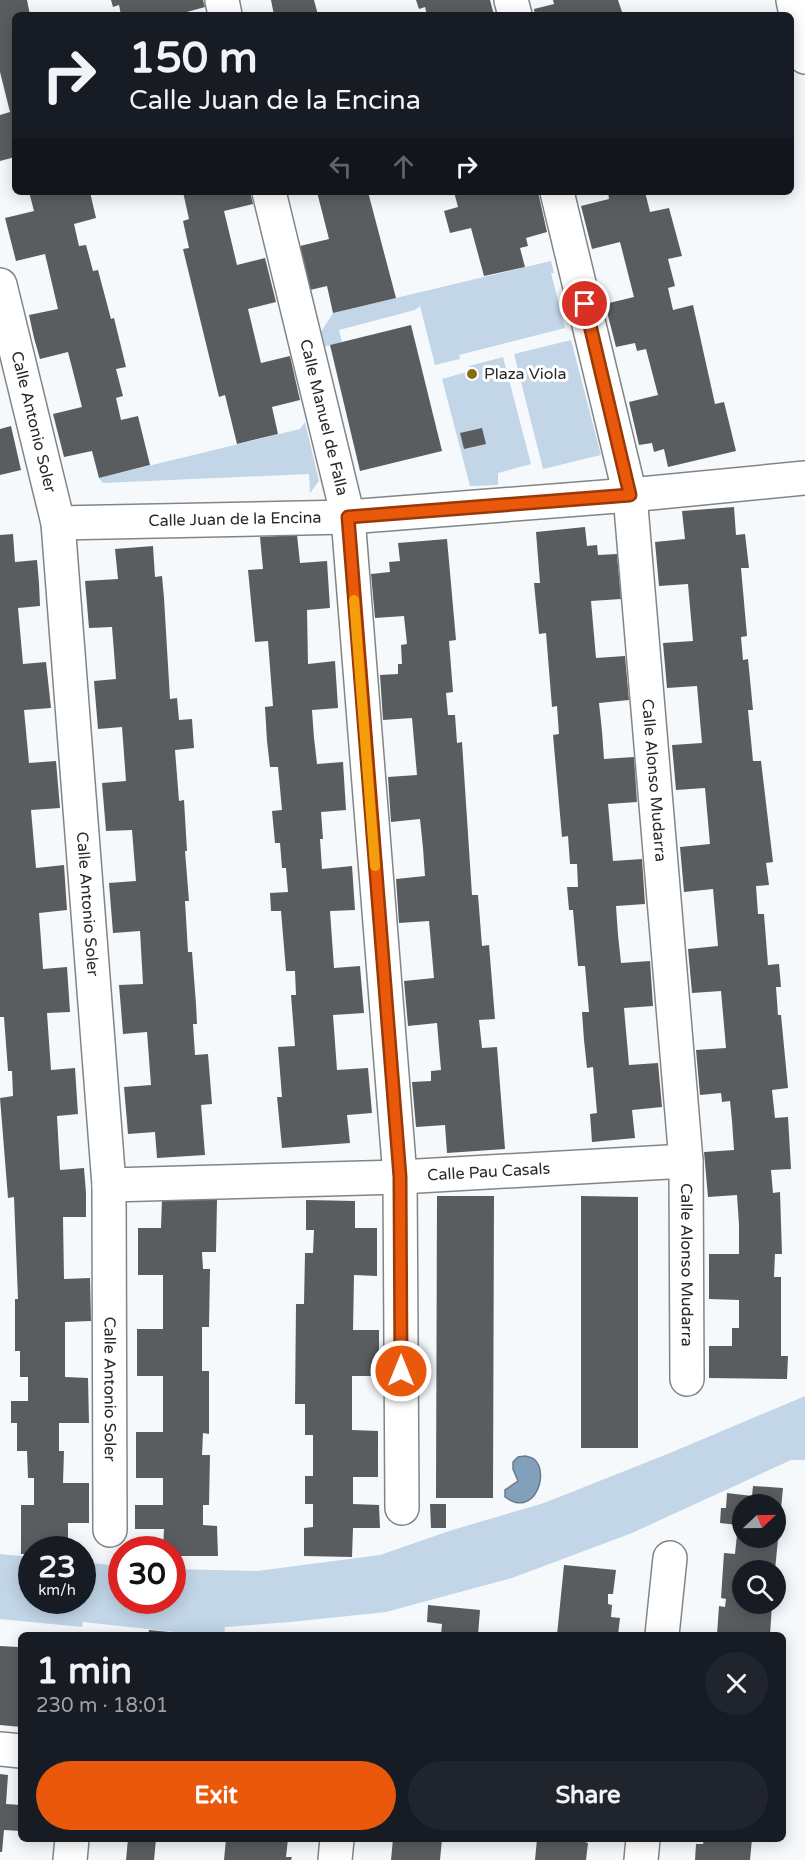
<!DOCTYPE html>
<meta charset="utf-8">
<style>
:root{--surface:#171b24;--page:#20242c;--text:#f1f3f6;--muted:#9ea1a6;--accent:#ea580c}
body{margin:0;font-family:"Varela Round",sans-serif;background:var(--page);color:var(--text);height:100vh;display:flex;flex-direction:column;font-size:22px;white-space:nowrap}
*{box-sizing:border-box;margin:0}
p{font-size:20px;color:var(--muted)}
.icon{flex:none;width:33px;height:33px;fill:none;stroke:currentColor;stroke-width:2;stroke-linecap:round;stroke-linejoin:round}
.map{position:relative;flex:1;overflow:hidden}
.side{position:absolute;left:18px;top:1632px;width:768px;height:210px;display:flex;flex-direction:column;background:var(--surface);border-radius:9px;box-shadow:0 3px 15px #0003}
.side>*{flex:none}
.hud{position:absolute;left:12px;top:12px;width:782px;height:183px;border-radius:9px;box-shadow:0 3px 15px #0003;background:#171b24;color:var(--text);overflow:hidden}
.needle{width:39px;rotate:68deg}
.buttons{position:absolute;left:732px;top:1494px;display:grid;gap:12px}
.buttons a{display:grid;place-items:center;width:54px;height:54px;border-radius:50%;background:var(--surface);box-shadow:0 3px 15px #0003;font-size:30px}
.speed{position:absolute;left:18px;top:1536px;display:flex;gap:12px;font-size:30px;font-weight:700;text-align:center}
.speed>*{display:grid;place-content:center;width:78px;height:78px;border-radius:50%;background:var(--surface);box-shadow:0 3px 15px #0003;line-height:1}
.speed small{font-size:15px;font-weight:400}
.speed .limit{border:9px solid #d22;background:#fff;color:#111}
.pin{position:absolute;display:grid;place-items:center;width:51px;height:51px;color:#fff;margin:-26px;border:3px solid #fff;border-radius:50%;box-shadow:0 2px 6px #0007}
.me{position:absolute;width:66px;margin:-33px;rotate:0deg;stroke-linejoin:round;filter:drop-shadow(0 0 4px #0008)}
.turn{display:flex;align-items:center;gap:21px;height:126px;padding:0 18px;font-size:27px}
.turn .icon{width:78px;height:78px;stroke-width:2.5}
.turn b{display:block;font-size:42px;line-height:51px}
.lanes{display:flex;align-items:center;height:57px;padding:0 18px;background:#0003;justify-content:center;gap:30px;direction:ltr}
.lanes .off{opacity:.35}
.round{display:grid;place-items:center;flex:none;width:63px;height:63px;border-radius:32px;background:var(--page)}
.headline{display:flex;align-items:center;justify-content:space-between;height:102px;padding:0 18px}
h1{font-size:36px;font-weight:700;line-height:45px}
.primary-button{display:flex;gap:12px;margin-top:auto;padding:12px 18px}
.primary-button a{flex:1;height:69px;border-radius:36px;background:var(--accent);color:#fff;font-size:24px;font-weight:700;line-height:69px;text-align:center}
.primary-button a+a{background:var(--page);color:var(--text)}
.map>svg:first-child{display:block}
.green{fill:#c2d6e8}
.water{fill:#82a0ba;stroke:#677c8f;stroke-width:1.5}
.building{fill:#5a5d60;fill-rule:evenodd}
.lines{fill:none;stroke-linecap:round;stroke-linejoin:round}
.minor-casing{stroke:#828588;stroke-width:36}
.major-casing{stroke:#828588;stroke-width:36}
.minor{stroke:#fff;stroke-width:33}
.major{stroke:#fff;stroke-width:33}
.route-casing{stroke:#983908;stroke-width:15}
.route{stroke:#ea580c;stroke-width:10}
.slow{stroke:#f59e0b;stroke-width:10}
.poi-dot{fill:#857010;stroke:#fff;stroke-width:2}
.labels{text-anchor:middle;dominant-baseline:central;stroke-width:6;stroke-linejoin:round;paint-order:stroke}
.poi-label{font-size:16px;fill:#28292a;stroke:#fff;text-anchor:start}
.street-label{font-size:16px;fill:#28292a;stroke:#fff}
</style>
<div class="map">
<svg width="805" height="1860" viewBox="0 0 805 1860">
<rect width="100%" height="100%" fill="#f5f9fc"/>
<g class="green">
<polygon points="551,261 554,273 551,273 565,328 459,355 460,359 435,365 420,306 415,310 339,330 342,342 324,347 321,332 333,313"/>
<polygon points="571,340 601,455 543,469 514,354"/>
<polygon points="503,357 531,464 498,473 498,485 470,486 442,379 470,371 469,366"/>
<polygon points="305,422 319,481 310,493 309,474 103,483 99,478 300,429"/>
<polygon points="805,1396 805,1460 791,1460 632,1533 512,1578 386,1612 291,1622 225,1627 224,1635 202,1635 83,1622 82,1627 0,1619 0,1554 31,1557 32,1600 82,1600 83,1562 121,1566 122,1600 172,1600 173,1569 257,1571 380,1555 452,1530 544,1503 670,1453"/>
</g>
<path class="water" d="M525 1456C528 1457 531 1457 534 1459 550 1472 535 1519 505 1497V1490L518 1481 513 1469V1462L518 1457Z"/>
<g class="building">
<polygon points="0,0 27,0 30,15 15,15 15,157 0,161 0,115 10,112 0,72"/>
<polygon points="111,0 203,0 205,7 176,15 121,15 119,5 113,7"/>
<polygon points="271,0 314,0 318,15 274,15"/>
<polygon points="416,0 490,0 494,15 427,15 425,7 419,9"/>
<polygon points="553,0 618,0 623,15 535,15 534,9 554,4"/>
<polygon points="29,192 90,192 96,218 74,224 79,246 86,245 93,271 98,270 111,319 114,318 126,367 116,369 123,396 116,398 121,420 138,416 150,465 99,478 92,451 64,457 53,414 82,407 68,352 40,359 34,338 29,315 58,309 45,254 16,261 5,218 34,211"/>
<polygon points="183,192 250,192 253,204 224,211 237,265 265,258 276,302 248,309 261,363 290,356 300,400 272,407 278,434 237,444 225,395 219,397 183,249 189,248 183,221 189,219"/>
<polygon points="317,192 368,192 396,298 333,313 327,286 310,290 300,246 329,239"/>
<polygon points="454,192 516,192 516,194 538,192 547,232 526,238 528,246 520,248 525,267 484,276 471,228 450,233 444,211 458,207"/>
<polygon points="608,192 645,192 650,212 669,208 682,256 668,259 675,286 668,288 673,310 693,305 715,404 724,402 736,451 668,467 664,449 654,452 652,443 639,445 629,402 658,395 646,349 637,351 635,343 616,347 605,304 634,297 620,242 592,249 581,206 609,199"/>
<polygon points="411,325 442,451 360,471 330,345"/>
<polygon points="11,426 21,470 0,475 0,429"/>
<polygon points="482,428 486,444 464,449 460,433"/>
<polygon points="734,507 736,535 745,534 749,568 741,568 747,636 741,637 743,660 748,659 753,710 748,710 753,761 761,761 773,862 766,863 769,885 756,886 758,914 764,914 768,965 779,964 781,987 776,987 778,1015 781,1015 788,1088 772,1090 775,1118 788,1117 791,1169 771,1170 773,1193 780,1192 782,1254 775,1254 774,1277 781,1277 781,1356 788,1356 787,1379 709,1378 709,1346 732,1346 732,1328 739,1328 739,1300 709,1299 709,1254 739,1254 739,1225 737,1195 708,1197 704,1152 734,1150 732,1121 730,1101 722,1102 721,1093 700,1095 696,1050 726,1048 721,991 692,993 688,949 718,946 713,889 684,892 680,847 710,844 705,788 676,790 672,745 702,743 697,686 667,688 663,643 693,641 688,584 659,586 655,542 685,539 682,511"/>
<polygon points="585,527 587,546 597,545 598,555 617,554 621,599 591,601 596,658 625,656 629,700 599,703 602,731 604,759 634,757 637,802 608,804 613,861 642,859 645,904 616,906 618,935 621,963 650,961 653,1006 624,1008 629,1065 658,1063 662,1107 632,1110 635,1138 592,1142 590,1114 597,1113 593,1067 587,1068 584,1040 582,1012 589,1012 585,966 578,966 573,910 569,910 567,887 578,887 577,864 570,864 568,836 562,837 553,735 559,734 557,706 552,707 546,633 539,634 534,583 540,583 536,532"/>
<polygon points="13,534 15,562 37,560 39,583 40,606 18,608 23,664 46,662 51,708 24,710 29,763 56,761 60,808 31,810 36,868 64,865 67,910 39,913 43,969 67,967 70,1012 47,1013 51,1070 75,1068 78,1114 57,1116 60,1170 84,1168 86,1193 86,1217 63,1217 64,1279 90,1278 91,1321 65,1322 65,1377 88,1378 89,1423 59,1423 59,1451 64,1451 63,1483 89,1483 89,1523 68,1523 68,1550 32,1550 32,1554 21,1554 21,1505 34,1505 34,1478 28,1478 27,1451 17,1451 17,1423 11,1423 11,1401 28,1401 28,1377 20,1377 20,1351 15,1351 15,1299 18,1299 14,1197 8,1198 0,1098 13,1096 12,1071 8,1071 4,1017 0,1017 0,535"/>
<polygon points="297,535 300,563 327,561 330,608 307,610 308,664 335,661 338,708 312,710 314,738 317,764 343,762 346,810 321,812 323,839 320,839 322,869 352,866 355,910 330,911 334,968 360,966 362,990 364,1013 333,1015 337,1070 368,1068 372,1113 347,1115 350,1143 282,1148 277,1097 282,1097 278,1047 295,1046 291,995 296,995 295,971 286,971 281,911 271,911 270,893 288,892 286,868 282,868 280,843 275,843 272,811 282,810 278,767 270,767 267,741 265,707 273,706 268,641 255,642 248,570 263,569 260,537"/>
<polygon points="447,539 456,640 449,641 453,692 446,693 448,715 455,715 457,743 462,742 472,895 478,895 482,946 489,945 495,1019 479,1020 482,1048 497,1047 505,1149 447,1153 445,1125 416,1127 412,1082 431,1081 431,1071 441,1070 437,1023 408,1026 404,981 434,978 429,921 399,923 396,879 425,876 423,848 420,819 391,822 388,777 417,775 412,718 383,720 380,675 398,674 398,664 402,664 401,645 407,644 404,616 375,618 371,574 390,572 389,562 400,561 398,543"/>
<polygon points="153,546 155,577 162,576 164,598 170,699 177,698 179,720 192,719 194,748 175,750 179,801 184,800 187,851 185,851 189,901 185,901 188,952 192,952 196,1004 197,1024 193,1024 195,1055 208,1054 212,1104 201,1105 205,1155 157,1158 155,1132 128,1134 124,1087 151,1085 147,1032 123,1034 121,1009 119,985 143,984 140,931 113,933 109,883 136,881 132,830 106,831 102,783 126,781 122,727 98,729 94,681 116,679 114,652 112,627 89,628 85,581 118,579 115,549"/>
<polygon points="437,1196 494,1196 493,1498 436,1498"/>
<polygon points="581,1196 638,1197 638,1448 581,1448"/>
<polygon points="162,1199 217,1200 216,1252 202,1252 203,1269 210,1269 209,1327 202,1327 202,1371 209,1371 209,1434 203,1433 202,1455 210,1455 209,1505 203,1505 203,1525 217,1526 218,1556 172,1556 172,1550 163,1550 164,1529 135,1529 135,1505 163,1505 163,1478 136,1478 136,1432 163,1432 163,1376 137,1376 137,1329 163,1329 163,1275 138,1275 138,1228 161,1228"/>
<polygon points="306,1200 355,1201 355,1228 377,1228 377,1276 354,1275 353,1330 379,1330 379,1376 352,1376 352,1430 378,1431 378,1477 353,1477 353,1504 379,1505 380,1528 353,1528 352,1557 304,1556 304,1528 313,1527 313,1504 305,1504 305,1476 313,1476 313,1435 305,1435 305,1404 295,1404 296,1304 304,1304 305,1253 313,1253 314,1230 306,1230"/>
<path d="M753 1486 783 1488 775 1570H742V1604H772L770 1635H717L719 1606 725 1607 726 1599 721 1598 724 1553 735 1554 738 1525 720 1523 721 1508H726L727 1493 752 1496ZM742 1504H776V1538H742Z"/>
<polygon points="430,1504 446,1504 446,1528 431,1528"/>
<polygon points="564,1565 616,1570 613,1594 608,1594 608,1604 612,1605 611,1617 620,1618 618,1635 557,1635"/>
<polygon points="428,1605 480,1610 478,1635 441,1635 442,1624 427,1622"/>
<polygon points="149,1630 179,1633 179,1635 148,1635"/>
<polygon points="18,1644 21,1644 21,1727 0,1725 0,1646 18,1647"/>
<polygon points="0,1774 8,1775 6,1804 21,1805 21,1831 4,1830 2,1852 0,1852"/>
<polygon points="128,1839 156,1839 154,1860 126,1860"/>
<polygon points="226,1839 288,1839 286,1857 292,1857 291,1860 224,1860"/>
<polygon points="393,1839 442,1839 440,1860 391,1860"/>
<polygon points="537,1839 585,1839 585,1842 588,1843 586,1860 535,1860"/>
<polygon points="704,1839 752,1839 750,1860 695,1860 696,1844 703,1844"/>
</g>
<g class="lines">
<defs>
<g id="minor">
<polyline points="222,0 225,15"/>
<polyline points="511,0 515,15"/>
<path id="s1" d="M269 192 348 517 400 1177 402 1508"/>
<path id="s2" d="M557 192 630 495 686 1161 687 1379"/>
<path id="s3" d="M0 285 58 523 109 1185 110 1530"/>
<path id="s4" d="M58 523 348 517 630 495 805 478"/>
<path id="s5" d="M109 1185 400 1177 686 1161"/>
<polyline points="662,1635 670,1558"/>
<polyline points="0,1749 21,1751"/>
<polyline points="70,1860 72,1839"/>
<polyline points="335,1860 337,1839"/>
<polyline points="641,1860 643,1839"/>
</g>
<polyline id="major" points="793,0 805,57"/>
</defs>
<use href="#minor" class="minor-casing"/>
<use href="#major" class="major-casing"/>
<use href="#minor" class="minor"/>
<use href="#major" class="major"/>
</g>
<g class="lines">
<defs>
<polyline id="route" points="401,1371 400,1177 348,517 630,495 585,304"/>
</defs>
<use href="#route" class="route-casing"/>
<use href="#route" class="route"/>
<polyline class="slow" points="354,600 375,866"/>
</g>
<circle class="poi-dot" cx="472" cy="374" r="6"/>
<g class="labels">
<g class="poi-label">
<text x="484" y="374">Plaza Viola</text>
</g>
<g class="street-label">
<text stroke="none"><textPath href="#s1" startOffset="232">Calle Manuel de Falla</textPath></text>
<text stroke="none"><textPath href="#s3" startOffset="141">Calle Antonio Soler</textPath></text>
<text stroke="none"><textPath href="#s4" startOffset="177">Calle Juan de la Encina</textPath></text>
<text stroke="none"><textPath href="#s2" startOffset="598">Calle Alonso Mudarra</textPath></text>
<text stroke="none"><textPath href="#s3" startOffset="627">Calle Antonio Soler</textPath></text>
<text stroke="none"><textPath href="#s5" startOffset="380">Calle Pau Casals</textPath></text>
<text stroke="none"><textPath href="#s2" startOffset="1084">Calle Alonso Mudarra</textPath></text>
<text stroke="none"><textPath href="#s3" startOffset="1113">Calle Antonio Soler</textPath></text>
</g>
</g>
</svg>
<div class="buttons">
<a><svg class="needle" viewBox="-14 -14 28 28"><path d="M0-13l5 13h-10z" fill="#e53935"/><path d="M0 13l5-13h-10z" fill="#9ea1a6"/></svg></a>
<a><svg class="icon" aria-label="search" viewBox="0 0 24 24"><circle cx="10" cy="10" r="6"/><path d="M15 15l6 6"/></svg></a>
</div>
<div class="speed"><div>23<small>km/h</small></div><div class="limit">30</div></div>
<div class="pin" style="left:585px;top:304px;background:#d93025"><svg class="icon" aria-label="arrive" viewBox="0 0 24 24"><path d="M6 21V4h12l-3 4 3 4H6"/></svg></div>
<svg class="me" style="left:401px;top:1371px" viewBox="-20 -20 40 40"><circle r="17" fill="#ea580c" stroke="#fff" stroke-width="3"/><path d="M0-11L8 9 0 5-8 9z" fill="#fff"/></svg>
<div class="hud">
<div class="turn"><svg class="icon" aria-label="right" viewBox="0 0 24 24"><path d="M7 20v-9h11M14 6l5 5-5 5"/></svg><div><b>150 m</b>Calle Juan de la Encina</div></div>
<div class="lanes"><svg class="icon off" aria-label="left" viewBox="0 0 24 24"><path d="M17 20v-9H6M10 6l-5 5 5 5"/></svg><svg class="icon off" aria-label="ahead" viewBox="0 0 24 24"><path d="M12 20V5M6 11l6-6 6 6"/></svg><svg class="icon" aria-label="right" viewBox="0 0 24 24"><path d="M7 20v-9h11M14 6l5 5-5 5"/></svg></div>
</div>
<section class="side">
<div class="headline"><div><h1>1 min</h1><p>230 m · 18:01</p></div><a class="round"><svg class="icon" aria-label="close" viewBox="0 0 24 24"><path d="M6 6l12 12M18 6L6 18"/></svg></a></div>
<div class="primary-button"><a>Exit</a><a>Share</a></div>
</section>
</div>
